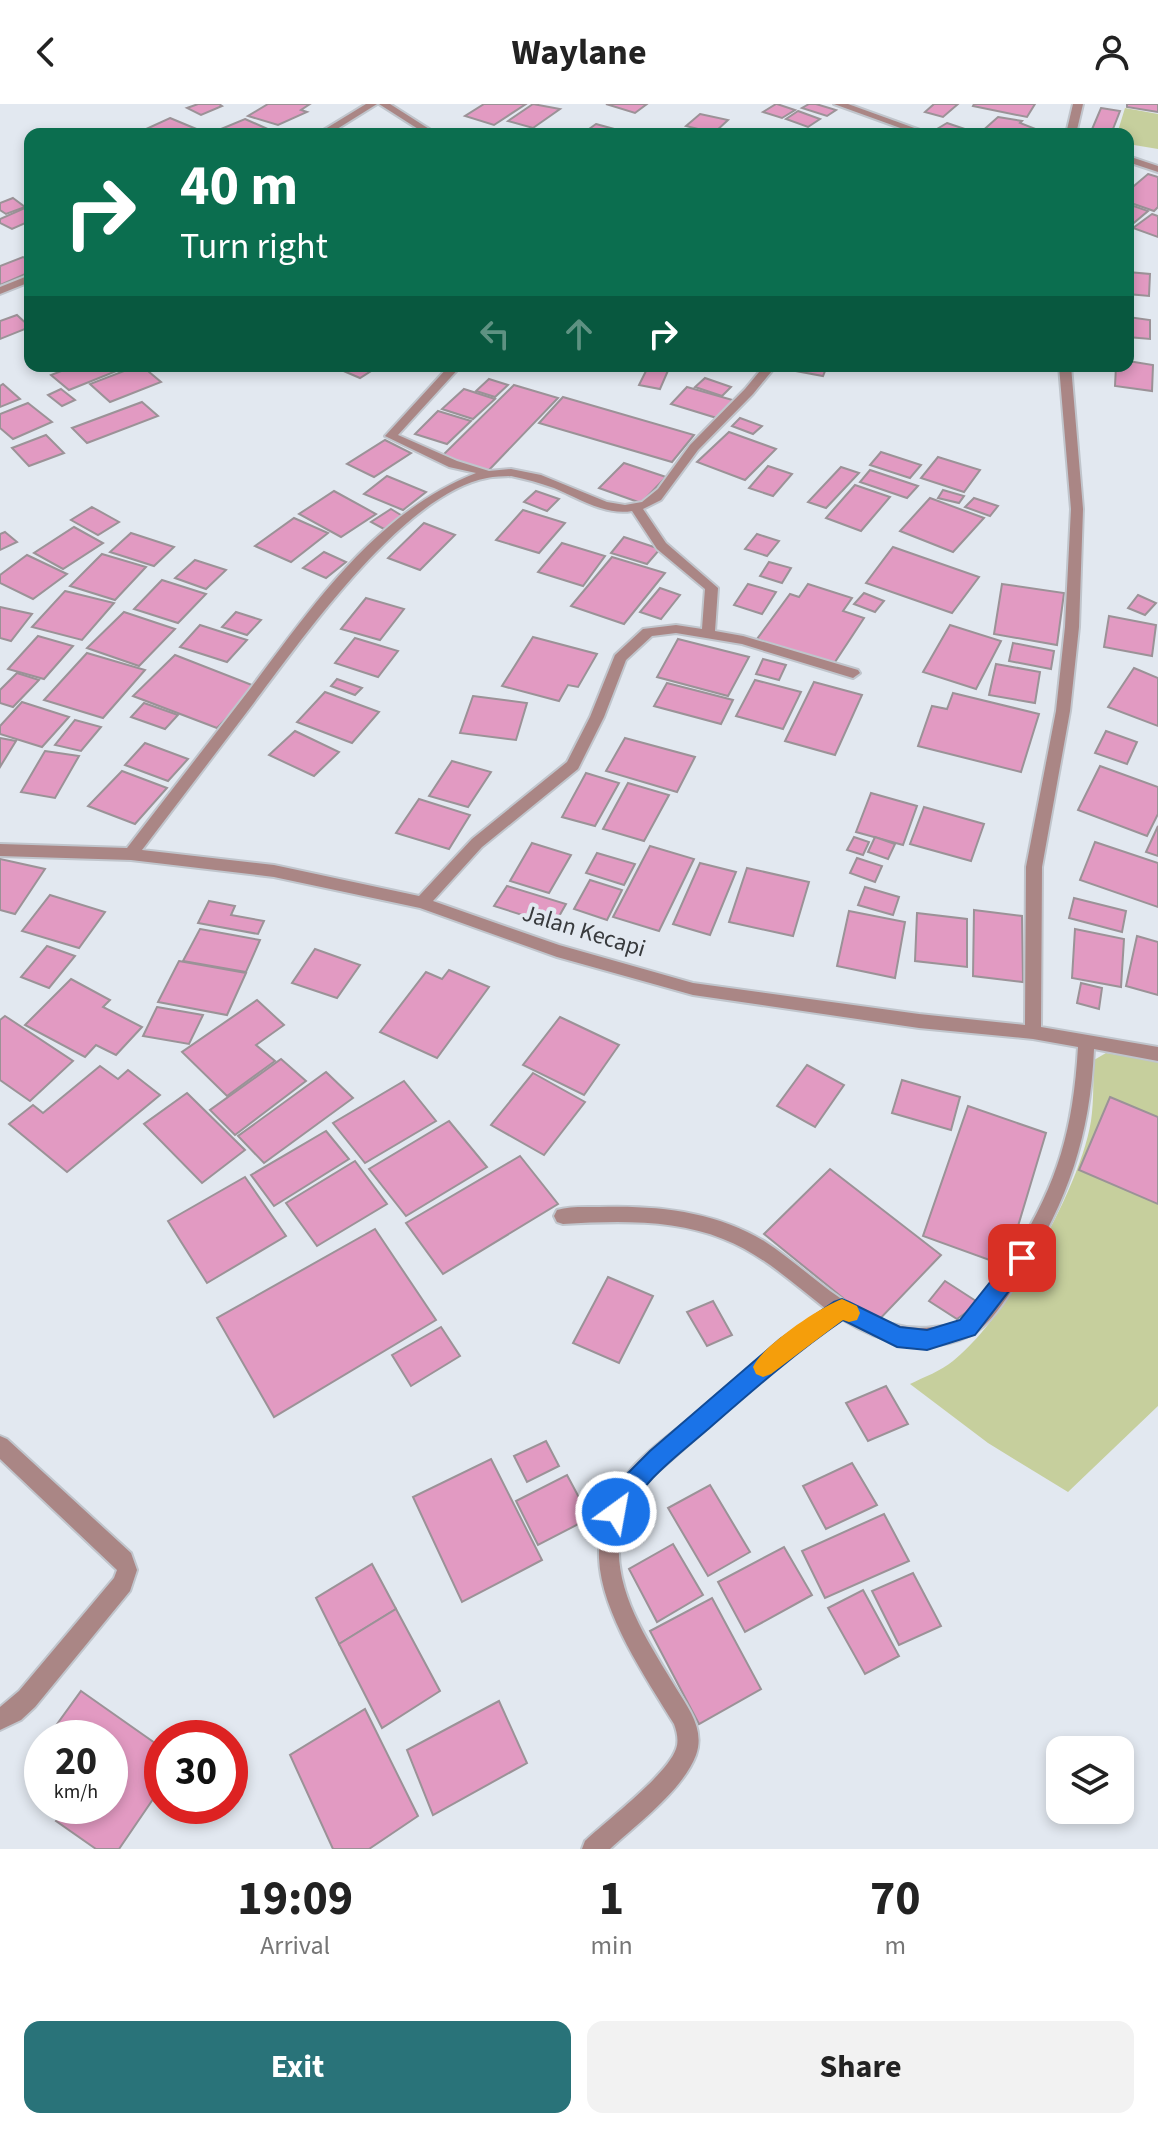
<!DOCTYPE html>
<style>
:root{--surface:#fff;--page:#f2f2f2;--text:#222;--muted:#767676;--accent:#297379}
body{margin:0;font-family:"Source Sans 3",sans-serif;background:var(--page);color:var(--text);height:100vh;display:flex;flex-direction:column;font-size:30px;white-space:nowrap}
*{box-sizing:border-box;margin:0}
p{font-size:26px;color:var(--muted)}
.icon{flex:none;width:44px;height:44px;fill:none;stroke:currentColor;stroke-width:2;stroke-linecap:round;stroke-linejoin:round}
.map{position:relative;height:1745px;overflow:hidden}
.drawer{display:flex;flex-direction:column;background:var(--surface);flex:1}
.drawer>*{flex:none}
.top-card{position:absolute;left:24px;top:24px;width:1110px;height:244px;border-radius:16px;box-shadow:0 4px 12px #0003;background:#0b6e4f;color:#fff;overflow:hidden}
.tools{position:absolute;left:1046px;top:1632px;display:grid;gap:16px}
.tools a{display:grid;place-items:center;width:88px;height:88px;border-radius:16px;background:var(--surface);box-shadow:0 4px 12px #0003;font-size:40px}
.speed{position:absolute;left:24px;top:1616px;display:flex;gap:16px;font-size:40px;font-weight:700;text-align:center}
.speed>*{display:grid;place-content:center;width:104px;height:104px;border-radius:50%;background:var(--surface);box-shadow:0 4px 12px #0003;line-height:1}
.speed small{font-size:20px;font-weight:400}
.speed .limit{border:12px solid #d22;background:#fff;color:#111}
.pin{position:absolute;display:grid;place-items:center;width:68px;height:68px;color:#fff;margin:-34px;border-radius:16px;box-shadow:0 4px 12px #0006}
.me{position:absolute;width:88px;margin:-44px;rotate:32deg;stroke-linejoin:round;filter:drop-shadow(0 0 6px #0008)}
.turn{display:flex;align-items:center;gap:28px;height:168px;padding:0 24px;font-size:36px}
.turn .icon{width:104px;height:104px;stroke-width:2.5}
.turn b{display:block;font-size:56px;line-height:68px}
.lanes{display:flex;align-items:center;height:76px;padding:0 24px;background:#0003;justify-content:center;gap:40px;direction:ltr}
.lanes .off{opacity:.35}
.eta{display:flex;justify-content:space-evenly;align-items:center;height:136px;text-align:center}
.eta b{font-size:48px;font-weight:700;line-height:56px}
.primary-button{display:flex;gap:16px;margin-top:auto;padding:16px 24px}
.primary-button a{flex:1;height:92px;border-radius:16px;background:var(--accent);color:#fff;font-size:32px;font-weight:700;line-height:92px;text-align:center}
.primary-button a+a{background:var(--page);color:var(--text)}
header{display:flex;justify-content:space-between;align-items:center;height:104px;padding:0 24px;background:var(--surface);font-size:36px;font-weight:700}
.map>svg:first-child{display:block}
.green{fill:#c6cf9d}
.building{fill:#e29ac2;stroke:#9b9297;stroke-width:2}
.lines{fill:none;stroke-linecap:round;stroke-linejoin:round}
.street-casing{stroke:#c0c5cc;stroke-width:4}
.street{fill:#aa8685;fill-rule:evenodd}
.route{fill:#1a73e8;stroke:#114b97;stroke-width:2}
.slow{fill:#f59e0b}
.labels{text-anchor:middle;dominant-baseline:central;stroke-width:8;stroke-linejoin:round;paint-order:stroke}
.street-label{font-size:24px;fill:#383a3d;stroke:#e2e8f0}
</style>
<header><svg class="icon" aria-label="back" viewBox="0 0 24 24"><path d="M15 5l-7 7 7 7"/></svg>Waylane<svg class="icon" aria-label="person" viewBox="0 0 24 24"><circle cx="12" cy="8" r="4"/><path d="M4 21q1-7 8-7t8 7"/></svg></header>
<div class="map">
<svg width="1158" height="1745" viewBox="0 0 1158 1745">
<rect width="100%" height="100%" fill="#e2e8f0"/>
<g class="green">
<polygon points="1125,4 1158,10 1158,45 1128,40 1128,30 1117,30"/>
<path d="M1106 949 1158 957V1302L1068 1388 988 1339 910 1280C924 1273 941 1267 953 1257 1007 1214 1080 1085 1091 1017 1094 997 1093 976 1094 956Z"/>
</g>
<g class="building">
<polygon points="198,0 219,0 222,2 201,11 187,4"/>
<polygon points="268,0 310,0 301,6 307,8 278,21 248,12"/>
<polygon points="484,0 526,0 494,21 465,12"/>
<polygon points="533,0 560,5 533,24 508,17"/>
<polygon points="606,0 647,0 635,9"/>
<polygon points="776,0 777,0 795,6 782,14 763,8"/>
<polygon points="809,0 816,0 836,6 827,12 802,4"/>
<polygon points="934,0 958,0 943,13 925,8"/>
<polygon points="974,0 1035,0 1027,13 973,2"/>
<polygon points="1127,0 1158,0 1158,8 1127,3"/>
<polygon points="1101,4 1120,7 1111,30 1090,30"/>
<polygon points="798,7 820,15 808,23 786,15"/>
<polygon points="700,10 728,16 714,29 686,22"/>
<polygon points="998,13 1022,17 1020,19 1048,30 979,30"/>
<polygon points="170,14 206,29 154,30 144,26"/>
<polygon points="245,15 270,26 261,30 209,30"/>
<polygon points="947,19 968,26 962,30 932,28"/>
<polygon points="596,20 629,29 582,30"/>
<polygon points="1148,70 1158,73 1158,103 1154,107 1128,98 1128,87"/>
<polygon points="13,94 25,103 6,110 0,106 0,99"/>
<polygon points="1128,100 1148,107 1129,123 1128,123"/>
<polygon points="27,103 30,117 12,125 0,119 0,115"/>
<polygon points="1152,110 1158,112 1158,133 1133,124"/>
<polygon points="23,153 30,157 30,168 0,181 0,162"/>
<polygon points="1128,168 1150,170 1149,192 1128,190"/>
<polygon points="17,211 30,223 0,235 0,217"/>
<polygon points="1128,213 1150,216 1150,235 1128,233"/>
<polygon points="1128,257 1153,261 1152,287 1115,282 1116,262 1128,262"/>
<polygon points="74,262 114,262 119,266 69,286 51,271"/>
<polygon points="137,262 142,262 161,278 110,298 90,280"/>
<polygon points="332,262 379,262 360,274"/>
<polygon points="614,262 670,262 660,285 639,281 646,267"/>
<polygon points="787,262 827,262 823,272 785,265"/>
<polygon points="705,274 731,283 722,292 695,283"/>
<polygon points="489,275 508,281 495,293 476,287"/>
<polygon points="3,280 20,295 0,303 0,282"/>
<polygon points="514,281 558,294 488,367 442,352"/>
<polygon points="687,283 736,297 720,315 671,300"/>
<polygon points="61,285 75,296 62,302 48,291"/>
<polygon points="464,285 495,295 473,315 442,305"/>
<polygon points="563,293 694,331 672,358 539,319"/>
<polygon points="142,298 158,312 87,339 72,324"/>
<polygon points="28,299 52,318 13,335 0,324 0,310"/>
<polygon points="438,307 471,317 447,340 415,330"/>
<polygon points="740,314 762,322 753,330 732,322"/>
<polygon points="729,328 776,345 745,376 697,358"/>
<polygon points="46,331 64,349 29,362 12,344"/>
<polygon points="385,336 411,349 374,373 347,360"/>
<polygon points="881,348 921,361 910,374 870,361"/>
<polygon points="938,353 980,366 964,388 921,374"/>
<polygon points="624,359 666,373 641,399 599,384"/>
<polygon points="768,362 792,370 773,392 749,384"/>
<polygon points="841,363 859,369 826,404 808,398"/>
<polygon points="870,366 918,382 907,394 860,378"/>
<polygon points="387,372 426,388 403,406 364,390"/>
<polygon points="855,381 890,393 861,427 826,414"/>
<polygon points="943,386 964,392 959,399 938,394"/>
<polygon points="334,387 376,410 341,433 299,410"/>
<polygon points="536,387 559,395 547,407 524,398"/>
<polygon points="930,394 984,414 953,448 900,427"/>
<polygon points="974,394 998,402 990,412 965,403"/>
<polygon points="92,403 119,418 98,431 71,416"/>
<polygon points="391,405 404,413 384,425 371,418"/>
<polygon points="523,406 565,419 539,449 496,436"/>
<polygon points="294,414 328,429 291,458 255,442"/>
<polygon points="424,419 455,431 420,466 388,454"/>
<polygon points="74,423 103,439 63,465 34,449"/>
<polygon points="5,428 17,438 0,446 0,430"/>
<polygon points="131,429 174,443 154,462 110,448"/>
<polygon points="757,430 779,437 767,452 745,445"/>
<polygon points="624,433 660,445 647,460 611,449"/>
<polygon points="562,439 605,452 583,482 538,468"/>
<polygon points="893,443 979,473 952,509 866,479"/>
<polygon points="324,448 346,458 326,474 303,464"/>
<polygon points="102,450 146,463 115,496 70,482"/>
<polygon points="27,451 67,470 33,495 0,479 0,471"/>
<polygon points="612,453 665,469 624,520 571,502"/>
<polygon points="195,456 226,466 206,485 175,474"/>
<polygon points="769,458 791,464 782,479 760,472"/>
<polygon points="162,476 206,490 178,519 134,505"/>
<polygon points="748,480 776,488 762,510 734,501"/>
<polygon points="808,480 852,494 843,507 864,514 833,561 757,535 790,490 799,493"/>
<polygon points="1002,480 1064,489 1057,541 994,530"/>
<polygon points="660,484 680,491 661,515 640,508"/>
<polygon points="65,487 114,499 82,536 32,523"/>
<polygon points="864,489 884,497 875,508 854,500"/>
<polygon points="1138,491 1156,499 1145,511 1128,504"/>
<polygon points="366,494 404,505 380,536 341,525"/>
<polygon points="0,503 32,510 11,537 0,534"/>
<polygon points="124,508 175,525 139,562 87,544"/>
<polygon points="236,508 261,516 247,531 222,523"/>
<polygon points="1109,512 1156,521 1152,552 1104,543"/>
<polygon points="200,521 247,536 227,558 180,543"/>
<polygon points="950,521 1001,537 976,585 923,568"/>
<polygon points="38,532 73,542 44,575 8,565"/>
<polygon points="533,533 597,550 578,583 568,581 559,597 502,582"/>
<polygon points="355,534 398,547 378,573 335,559"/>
<polygon points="678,535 749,553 728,592 657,573"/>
<polygon points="1013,539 1054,547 1051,565 1009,557"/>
<polygon points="87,549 145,566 103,614 44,596"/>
<polygon points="175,551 257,583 217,624 133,592"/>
<polygon points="763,555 786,561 779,576 756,570"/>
<polygon points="996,560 1040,568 1035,599 989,591"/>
<polygon points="1134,564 1158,574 1158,622 1108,603"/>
<polygon points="17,569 39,576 13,603 0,599 0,586"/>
<polygon points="337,575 362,584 355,591 331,582"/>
<polygon points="755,576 801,588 783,625 736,612"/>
<polygon points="814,578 862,591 835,651 785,637"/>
<polygon points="667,579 733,596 721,620 654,602"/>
<polygon points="325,588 379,608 352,639 297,618"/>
<polygon points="953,589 1039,610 1021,668 918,642 932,602 947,605"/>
<polygon points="473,592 527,599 516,636 460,629"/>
<polygon points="22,598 69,613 42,643 0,630 0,622"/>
<polygon points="144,599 178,611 165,625 131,613"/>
<polygon points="75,616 101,623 81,647 55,641"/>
<polygon points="295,627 339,648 314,672 269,651"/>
<polygon points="1106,627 1137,638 1127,660 1095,649"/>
<polygon points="0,634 16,637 0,663"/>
<polygon points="625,634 695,653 677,688 606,667"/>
<polygon points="145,639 188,655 168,677 125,661"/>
<polygon points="45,647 79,652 55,694 21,688"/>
<polygon points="452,657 491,668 468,703 429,692"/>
<polygon points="1100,662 1158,683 1158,710 1147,732 1078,706"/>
<polygon points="122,667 167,684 135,720 88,702"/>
<polygon points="586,669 619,679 595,722 562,713"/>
<polygon points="628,679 669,691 644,737 603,725"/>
<polygon points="871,689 917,702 903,741 856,728"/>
<polygon points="419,695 470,711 449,745 396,729"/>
<polygon points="924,703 984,720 971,757 910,740"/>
<polygon points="1158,722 1158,752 1146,748"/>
<polygon points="854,733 869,738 863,751 847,746"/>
<polygon points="875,733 895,740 888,755 868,748"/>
<polygon points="1095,738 1158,759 1158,803 1080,776"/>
<polygon points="532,739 571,751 549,789 510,777"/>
<polygon points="650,742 694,755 659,827 613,813"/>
<polygon points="597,749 635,760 624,781 586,769"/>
<polygon points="857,754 882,762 875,778 850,769"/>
<polygon points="0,755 45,765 15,810 0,806"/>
<polygon points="700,759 736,768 710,831 673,820"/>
<polygon points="747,764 809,778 793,832 729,818"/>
<polygon points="590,776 622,786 607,816 574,805"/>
<polygon points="507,782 566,800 554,821 494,802"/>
<polygon points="865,783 899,793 893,811 858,801"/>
<polygon points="50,791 105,808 79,844 22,827"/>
<polygon points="1074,794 1126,807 1122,828 1069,814"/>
<polygon points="209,797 235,802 231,811 264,817 258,830 198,819"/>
<polygon points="974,806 1022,812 1023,878 973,872"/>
<polygon points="849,807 905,818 895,874 837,862"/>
<polygon points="917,809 967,815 967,863 915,857"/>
<polygon points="200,825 260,836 246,868 183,857"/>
<polygon points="1075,825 1124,835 1121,883 1072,874"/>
<polygon points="1137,832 1158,838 1158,891 1126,882"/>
<polygon points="47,842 75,852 49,884 21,873"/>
<polygon points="315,845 360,861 337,894 292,879"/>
<polygon points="179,857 246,869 227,911 158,898"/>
<polygon points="449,866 489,883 437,954 380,928 426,868 442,875"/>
<polygon points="71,875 110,896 103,903 142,923 116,951 96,941 85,953 25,921"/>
<polygon points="1081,879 1102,884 1099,905 1077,899"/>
<polygon points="257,896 284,921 256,941 275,957 227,992 182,948"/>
<polygon points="157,903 203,911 189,940 143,932"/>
<polygon points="5,912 73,957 30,997 0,976 0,916"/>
<polygon points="560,913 619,941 584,991 523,961"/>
<polygon points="281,955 306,977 235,1031 210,1006"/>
<polygon points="807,961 844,981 815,1023 777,1002"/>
<polygon points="100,962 118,975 128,966 160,991 67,1068 9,1020 33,1001 43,1009"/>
<polygon points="326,968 353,994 264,1059 238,1032"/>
<polygon points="533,969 585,998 544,1051 491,1021"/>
<polygon points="902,976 960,993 951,1026 892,1009"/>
<polygon points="404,977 436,1017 365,1059 333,1019"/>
<polygon points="187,989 245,1046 202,1079 144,1020"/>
<polygon points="1110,993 1158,1013 1158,1100 1079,1066"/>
<polygon points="968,1002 1046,1029 1006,1162 923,1132"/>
<polygon points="449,1017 487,1063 406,1112 369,1065"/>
<polygon points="326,1027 349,1055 274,1102 251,1071"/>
<polygon points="520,1052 558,1100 443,1170 406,1119"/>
<polygon points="355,1057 387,1100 317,1142 286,1099"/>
<polygon points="830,1065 941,1151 875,1220 764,1130"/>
<polygon points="245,1073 286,1132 207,1179 168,1117"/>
<polygon points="375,1125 436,1216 274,1313 217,1214"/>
<polygon points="608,1173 653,1192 619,1259 573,1239"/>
<polygon points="945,1177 979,1199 957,1215 929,1197"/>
<polygon points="713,1197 732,1231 707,1242 687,1208"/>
<polygon points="441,1223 460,1252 411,1282 392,1251"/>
<polygon points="886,1282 908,1320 868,1337 846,1299"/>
<polygon points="546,1337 559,1362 527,1378 514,1352"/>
<polygon points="491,1355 542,1456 462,1498 413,1393"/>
<polygon points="852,1359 877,1401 826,1425 803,1382"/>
<polygon points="567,1371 590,1414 538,1441 516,1397"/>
<polygon points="710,1381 750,1448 708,1472 668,1404"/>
<polygon points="884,1410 909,1457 825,1494 802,1447"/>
<polygon points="673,1440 703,1491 657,1518 629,1465"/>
<polygon points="784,1443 812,1491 745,1528 718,1478"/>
<polygon points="372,1460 396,1505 339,1540 316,1494"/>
<polygon points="913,1469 941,1522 899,1541 872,1487"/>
<polygon points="863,1486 899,1552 865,1570 828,1504"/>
<polygon points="712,1494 761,1585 699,1620 650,1527"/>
<polygon points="396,1505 440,1587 382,1624 339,1540"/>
<polygon points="81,1587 162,1644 162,1682 119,1745 96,1745 56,1717 67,1702 110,1702 110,1634 47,1634"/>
<polygon points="499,1597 527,1659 433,1711 407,1646"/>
<polygon points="365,1605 418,1712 369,1745 333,1745 290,1651"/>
</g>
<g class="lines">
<defs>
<g id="street">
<polygon points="366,0 377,0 329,30 317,30"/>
<polygon points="379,0 390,0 437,30 426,30"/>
<polygon points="834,0 848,0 931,30 917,30"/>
<polygon points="1073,0 1083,0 1076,30 1066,30"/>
<polygon points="1128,52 1158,62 1158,68 1128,58"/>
<polygon points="30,171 30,178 0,190 0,183"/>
<path d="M449 262H461L398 331 457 357 489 367 511 365 541 371 607 398 625 401 642 398 658 385 690 341 745 285 764 262H776L753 290 698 346 661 396 643 405 666 439 718 484 715 527 743 532 858 566 860 569 853 574 742 540 676 529 652 532 626 556 604 613 578 665 482 743 433 797 559 841 693 879 919 910 1025 921 1026 763 1056 607 1065 523 1071 405 1059 262H1071L1083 405 1079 523 1070 607 1042 763 1041 923 1158 943V957L1094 945C1090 1037 1065 1104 1015 1181 1004 1198 989 1222 971 1231 928 1253 880 1239 842 1215L794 1248 646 1378C636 1393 625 1408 621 1426 609 1482 649 1539 676 1584 689 1605 705 1626 696 1651 683 1686 637 1720 610 1745H582L585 1737C606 1717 667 1671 676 1645 679 1637 677 1628 674 1620 646 1574 601 1509 599 1454 598 1422 611 1388 632 1364 648 1346 670 1331 688 1316 733 1277 777 1238 826 1205 794 1180 762 1150 723 1135 674 1115 616 1117 563 1120L557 1118 554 1112 557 1106C570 1102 585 1103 599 1103 655 1101 715 1107 764 1137 816 1170 865 1232 933 1223 942 1222 954 1222 962 1216 983 1202 998 1175 1011 1154 1057 1082 1073 1028 1078 943L1033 935 919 924 693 891 557 853 420 804 274 773 131 756 0 752V740L127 744C168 691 209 638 250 585 312 503 376 408 476 369L449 363 385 332ZM511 372C526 375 540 379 554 384 578 394 606 412 632 407L657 445 705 485 702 525 676 521 643 525 615 551 590 613 567 658 472 735 419 792 274 761 142 746C179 697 216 649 253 600 303 534 403 390 487 374 495 372 503 373 511 372Z"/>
<polygon points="0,1332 7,1335 131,1449 137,1466 130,1487 35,1603 21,1616 0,1626 0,1603 19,1587 114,1474 117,1466 0,1355"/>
</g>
</defs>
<use href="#street" class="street-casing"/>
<use href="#street" class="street"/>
</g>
<path class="route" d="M1022 1145 1029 1148 1032 1154 1029 1161 975 1231 927 1246 897 1243 843 1216C795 1249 752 1287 707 1326 677 1352 640 1378 624 1416L616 1419 608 1416 604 1408 615 1382 650 1347 780 1235 834 1198 842 1195 849 1198 900 1223 927 1226 960 1216 1014 1148Z"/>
<path class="slow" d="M842 1195 857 1202 860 1209 857 1216 849 1218 843 1216 771 1270 763 1273 756 1270 753 1263C762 1242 820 1203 842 1195Z"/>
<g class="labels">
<g class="street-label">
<text transform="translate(584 827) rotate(17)">Jalan Kecapi</text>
</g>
</g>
</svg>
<div class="tools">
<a><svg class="icon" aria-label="layers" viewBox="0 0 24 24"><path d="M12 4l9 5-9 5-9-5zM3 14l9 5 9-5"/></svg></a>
</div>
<div class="speed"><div>20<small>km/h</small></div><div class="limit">30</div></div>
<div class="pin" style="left:1022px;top:1154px;background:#d93025"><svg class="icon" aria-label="arrive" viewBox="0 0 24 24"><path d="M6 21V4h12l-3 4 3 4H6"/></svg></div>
<svg class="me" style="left:616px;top:1408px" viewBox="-20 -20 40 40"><circle r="17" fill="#1a73e8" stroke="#fff" stroke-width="3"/><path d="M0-11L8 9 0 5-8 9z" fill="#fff"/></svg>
<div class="top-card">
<div class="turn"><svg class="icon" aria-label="right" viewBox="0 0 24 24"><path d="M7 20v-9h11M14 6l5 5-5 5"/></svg><div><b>40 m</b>Turn right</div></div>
<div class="lanes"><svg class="icon off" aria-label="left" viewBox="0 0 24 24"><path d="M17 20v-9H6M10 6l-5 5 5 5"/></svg><svg class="icon off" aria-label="ahead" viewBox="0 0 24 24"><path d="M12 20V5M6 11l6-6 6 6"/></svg><svg class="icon" aria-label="right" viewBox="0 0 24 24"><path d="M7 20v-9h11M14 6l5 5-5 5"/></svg></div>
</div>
</div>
<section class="drawer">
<div class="eta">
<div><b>19:09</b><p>Arrival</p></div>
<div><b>1</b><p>min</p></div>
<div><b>70</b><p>m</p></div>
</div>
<div class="primary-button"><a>Exit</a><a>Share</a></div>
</section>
